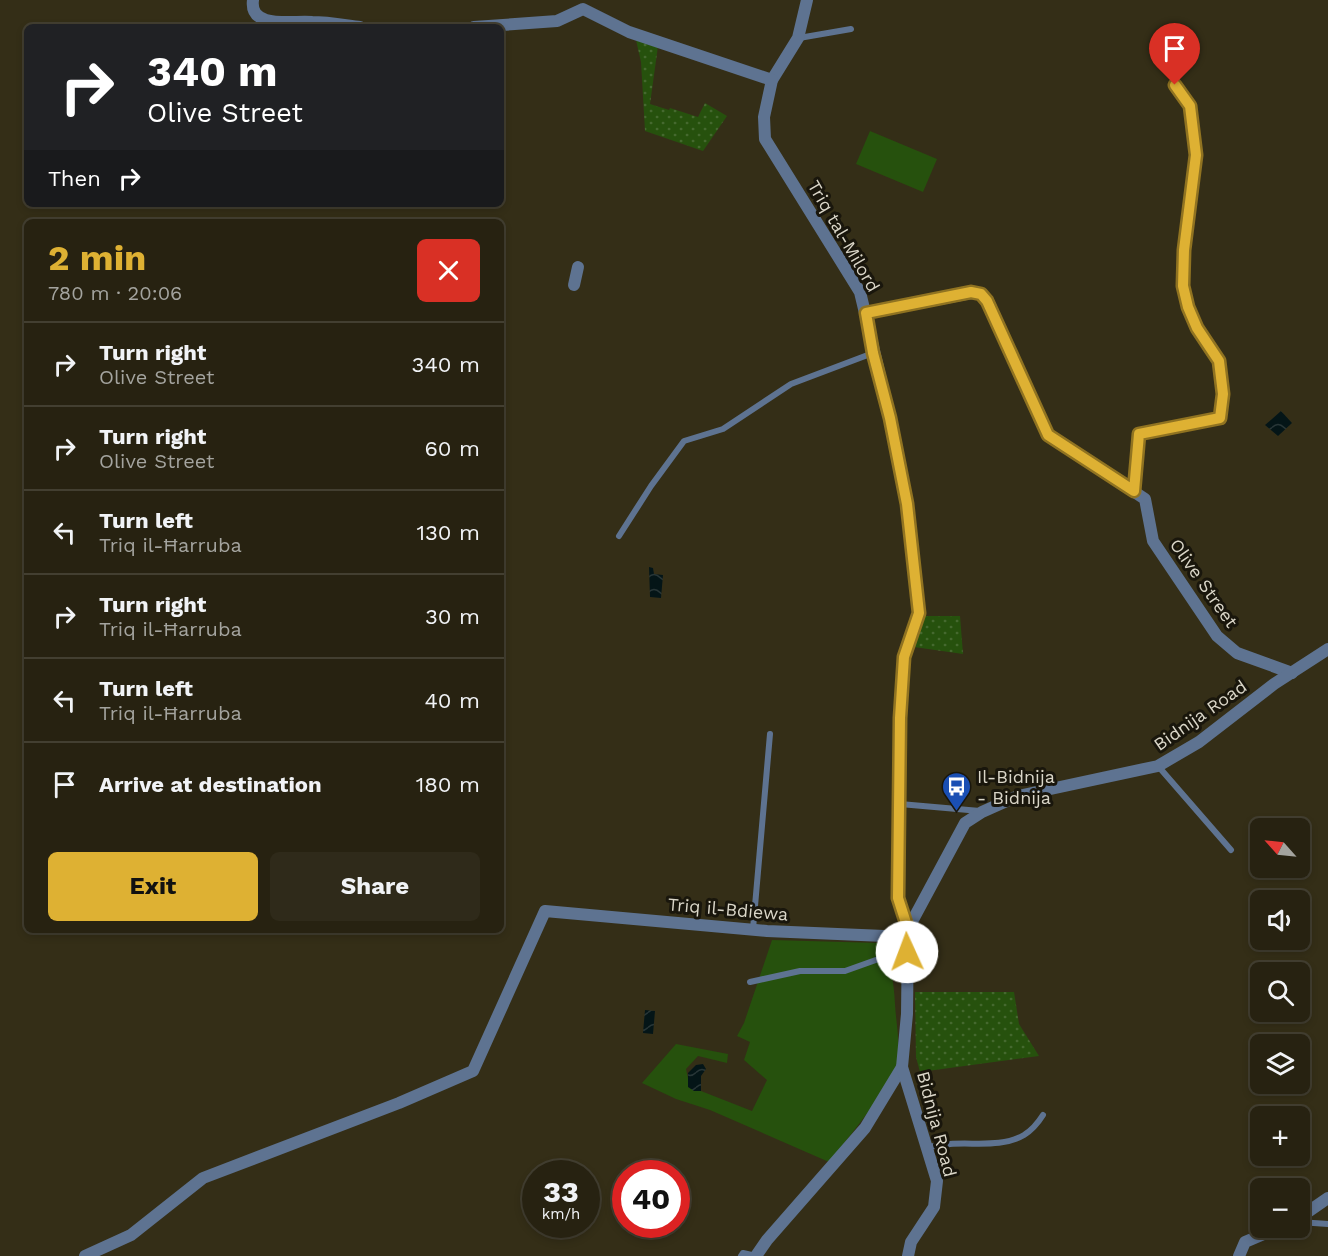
<!DOCTYPE html>
<meta charset="utf-8">
<style>
:root{--surface:#272211;--page:#2f2a1a;--text:#f1f3f6;--muted:#a4a49f;--line:#433f31;--accent:#deb133}
body{margin:0;font-family:"Work Sans",sans-serif;background:var(--page);color:var(--text);height:100vh;display:flex;flex-direction:column;font-size:22px;white-space:nowrap}
*{box-sizing:border-box;margin:0}
p{font-size:20px;color:var(--muted)}
.icon{flex:none;width:33px;height:33px;fill:none;stroke:currentColor;stroke-width:2;stroke-linecap:round;stroke-linejoin:round}
.map{position:relative;flex:1;overflow:hidden}
.drawer{position:absolute;left:24px;top:219px;width:480px;height:714px;display:flex;flex-direction:column;background:var(--surface);border-radius:9px;box-shadow:0 3px 9px #0003,0 0 0 2px var(--line)}
.drawer>*{flex:none}
.hud{position:absolute;left:24px;top:24px;width:480px;height:183px;border-radius:9px;box-shadow:0 3px 9px #0003,0 0 0 2px var(--line);background:#202124;color:#fff;overflow:hidden}
.needle{width:39px;rotate:297deg}
.buttons{position:absolute;left:1250px;top:818px;display:grid;gap:12px}
.buttons a{display:grid;place-items:center;width:60px;height:60px;border-radius:9px;background:var(--surface);box-shadow:0 3px 9px #0003,0 0 0 2px var(--line);font-size:30px}
.speed{position:absolute;left:522px;top:1160px;display:flex;gap:12px;font-size:30px;font-weight:700;text-align:center}
.speed>*{display:grid;place-content:center;width:78px;height:78px;border-radius:50%;background:var(--surface);box-shadow:0 3px 9px #0003,0 0 0 2px var(--line);line-height:1}
.speed small{font-size:15px;font-weight:400}
.speed .limit{border:9px solid #d22;background:#fff;color:#111}
.pin{position:absolute;display:grid;place-items:center;width:51px;height:51px;color:#fff;margin:-62px -26px;border-radius:50% 50% 50% 0;rotate:-45deg;box-shadow:0 0 6px #0007}
.pin .icon{rotate:45deg}
.me{position:absolute;width:66px;margin:-33px;rotate:358deg;stroke-linejoin:round;filter:drop-shadow(0 0 4px #0008)}
.turn{display:flex;align-items:center;gap:21px;height:126px;padding:0 24px;font-size:27px}
.turn .icon{width:78px;height:78px;stroke-width:2.5}
.turn b{display:block;font-size:42px;line-height:51px}
.then{display:flex;align-items:center;height:57px;padding:0 24px;background:#0003;gap:12px;font-size:22px}
.round{display:grid;place-items:center;flex:none;width:63px;height:63px;border-radius:9px;background:var(--page)}
.overview{display:flex;align-items:center;justify-content:space-between;height:102px;padding:0 24px}
h1{font-size:36px;font-weight:700;line-height:45px;color:var(--accent)}
.cta{display:flex;gap:12px;margin-top:auto;padding:12px 24px}
.cta a{flex:1;height:69px;border-radius:9px;background:var(--accent);color:#111;font-size:24px;font-weight:700;line-height:69px;text-align:center}
.cta a+a{background:var(--page);color:var(--text)}
ul{padding:0;list-style:none}
li{display:flex;align-items:center;gap:18px;height:84px;padding:0 24px;border-top:2px solid var(--line)}
li div{flex:1}
li b{display:block;font-size:22px}
li em{font-style:normal}
.map>svg:first-child{display:block}
.grass{fill:url(#grass-dots)}
.garden{fill:#26510d}
.water{fill:url(#water-waves)}
.lines{fill:none;stroke-linecap:round;stroke-linejoin:round}
.service{stroke:#5e7391;stroke-width:6}
.minor{stroke:#5e7391;stroke-width:12}
.tertiary{stroke:#5e7391;stroke-width:12}
.route-casing{stroke:#907321;stroke-width:15}
.route{stroke:#deb133;stroke-width:10}
.labels{text-anchor:middle;dominant-baseline:central;stroke-width:6;stroke-linejoin:round;paint-order:stroke}
.street-label{font-size:18px;fill:#dad6c8;stroke:#19160c}
.poi-label{font-size:18px;fill:#dad6c8;stroke:#19160c;text-anchor:start}
</style>
<div class="map">
<svg width="1328" height="1256" viewBox="0 0 1328 1256">
<defs>
<pattern id="grass-dots" width="8" height="8" patternUnits="userSpaceOnUse" patternTransform="scale(1.5)"><rect width="8" height="8" fill="#26510d"/><path d="M2 2h.1M6 6h.1" fill="none" stroke="#45692f" stroke-width="1.8" stroke-linecap="round"/></pattern>
<pattern id="water-waves" width="16" height="10" patternUnits="userSpaceOnUse" patternTransform="scale(1.5)"><rect width="16" height="10" fill="#041517"/><path d="M0 5q4-4 8 0t8 0" fill="none" stroke="#283637"/></pattern>
</defs>
<rect width="100%" height="100%" fill="#342e17"/>
<g class="grass">
<polygon points="636,40 658,46 650,104 669,110 670,108 698,117 705,103 727,116 703,151 645,131 641,62"/>
<polygon points="923,616 960,616 963,654 914,647"/>
<polygon points="915,992 1014,992 1019,1024 1039,1056 920,1072 916,1057"/>
</g>
<g class="garden">
<polygon points="870,131 937,159 923,192 856,164"/>
<path d="M772 940 879 943C891 960 894 983 895 1004 896 1022 900 1042 898 1059 895 1082 845 1142 829 1162L710 1110 676 1099 642 1083 676 1044 728 1054 727 1063 698 1056 686 1069 689 1083 694 1091H701L752 1111 767 1080 744 1060 750 1042 737 1036 744 1023Z"/>
</g>
<g class="water">
<polygon points="1281,411 1292,423 1278,436 1265,425"/>
<polygon points="649,567 653,568 654,574 663,575 661,598 650,597"/>
<polygon points="645,1010 655,1011 653,1034 643,1033"/>
<polygon points="703,1064 706,1069 701,1076 701,1091 694,1091 688,1087 688,1073 696,1065"/>
</g>
<g class="lines">
<g class="service">
<polyline points="799,38 851,29"/>
<polyline points="619,536 651,486 684,441 723,429 791,384 873,353"/>
<polyline points="1158,766 1231,850"/>
<polyline points="900,804 980,811"/>
<polyline points="753,929 770,734"/>
<polyline points="750,982 800,971 845,971 887,956 907,952"/>
<path d="M927 1147C935 1146 943 1145 950 1144 974 1142 1002 1148 1024 1135 1032 1130 1038 1123 1043 1115"/>
<polyline points="1299,1222 1328,1224"/>
<polyline points="741,1256 743,1253 756,1256"/>
</g>
<g class="minor">
<path d="M253 0C249 30 294 20 312 22 328 22 344 25 360 27"/>
<polyline points="807,0 798,38 772,80 764,117 765,139 860,292 890,418 907,504 919,613 904,657 900,718 899,898 908,929"/>
<polyline points="474,27 557,21 583,9 629,32 772,80"/>
<polyline points="574,285 578,267"/>
<polyline points="866,313 971,293 981,294 988,301 1048,435 1145,499 1153,541 1217,636 1237,653 1292,673"/>
<polyline points="1134,491 1139,434 1220,418 1223,394 1219,361 1197,328 1188,307 1183,286 1184,250 1196,155 1190,107 1175,85"/>
<polyline points="1299,1218 1328,1198"/>
<polyline points="85,1256 131,1235 203,1178 399,1103 473,1071 545,911 767,931 908,937"/>
<polyline points="756,1256 767,1240 865,1128 902,1067"/>
<polyline points="1239,1256 1245,1242 1280,1227"/>
</g>
<polyline class="tertiary" points="908,1256 911,1242 934,1207 937,1181 902,1067 907,1014 908,929 965,823 982,812 1018,796 1158,766 1199,742 1274,684 1328,649"/>
</g>
<g class="lines">
<defs>
<polyline id="route" points="907,952 908,929 898,898 900,718 904,657 919,613 907,504 890,418 873,353 866,313 971,292 981,294 987,301 1048,435 1134,491 1139,434 1220,418 1223,394 1219,361 1197,328 1188,307 1183,286 1184,250 1196,155 1190,106 1175,85"/>
</defs>
<use href="#route" class="route-casing"/>
<use href="#route" class="route"/>
</g>
<defs>
<symbol id="bus-pin" viewBox="-11 -11 22 30"><path d="M0 17L-7.5 6A9.5 9.5 0 1 1 7.5 6Z" fill="#1a4fb4" stroke="#19160c"/><path d="M-5-6H5V4H4V6H2V4H-2V6H-4V4H-5ZM-3.5-4V0h7V-4ZM-3.5 1.2v1.5H-2V1.2ZM2 1.2v1.5H3.5V1.2Z" fill="#fff"/></symbol>
</defs>
<g fill-rule="evenodd">
<use href="#bus-pin" x="940" y="770" width="33" height="45"/>
</g>
<g class="labels">
<g class="street-label">
<text transform="translate(844 236) rotate(60)">Triq tal-Milord</text>
<text transform="translate(1204 583) rotate(55)">Olive Street</text>
<text transform="translate(1200 715) rotate(-35)">Bidnija Road</text>
<text transform="translate(728 909) rotate(5)">Triq il-Bdiewa</text>
<text transform="translate(937 1124) rotate(75)">Bidnija Road</text>
</g>
<g class="poi-label">
<text x="977" y="776">Il-Bidnija<tspan x="977" dy="21">- Bidnija</tspan></text>
</g>
</g>
</svg>
<div class="buttons">
<a><svg class="needle" viewBox="-14 -14 28 28"><path d="M0-13l5 13h-10z" fill="#e53935"/><path d="M0 13l5-13h-10z" fill="#a4a49f"/></svg></a>
<a><svg class="icon" aria-label="sound" viewBox="0 0 24 24"><path d="M4 9h4l5-4v14l-5-4H4zM17 9q2 3 0 6"/></svg></a>
<a><svg class="icon" aria-label="search" viewBox="0 0 24 24"><circle cx="10" cy="10" r="6"/><path d="M15 15l6 6"/></svg></a>
<a><svg class="icon" aria-label="layers" viewBox="0 0 24 24"><path d="M12 4l9 5-9 5-9-5zM3 14l9 5 9-5"/></svg></a>
<a>+</a>
<a>−</a>
</div>
<div class="speed"><div>33<small>km/h</small></div><div class="limit">40</div></div>
<div class="pin" style="left:1175px;top:85px;background:#d93025"><svg class="icon" aria-label="arrive" viewBox="0 0 24 24"><path d="M6 21V4h12l-3 4 3 4H6"/></svg></div>
<svg class="me" style="left:907px;top:952px" viewBox="-20 -20 40 40"><circle r="19" fill="#fff"/><path d="M0-13L10 11 0 6-10 11z" fill="#deb133"/></svg>
<div class="hud">
<div class="turn"><svg class="icon" aria-label="right" viewBox="0 0 24 24"><path d="M7 20v-9h11M14 6l5 5-5 5"/></svg><div><b>340 m</b>Olive Street</div></div>
<div class="then">Then<svg class="icon" aria-label="right" viewBox="0 0 24 24"><path d="M7 20v-9h11M14 6l5 5-5 5"/></svg></div>
</div>
<section class="drawer">
<div class="overview"><div><h1>2 min</h1><p>780 m · 20:06</p></div><a class="round" style="background:#d93025;color:#fff"><svg class="icon" aria-label="close" viewBox="0 0 24 24"><path d="M6 6l12 12M18 6L6 18"/></svg></a></div>
<ul>
<li><svg class="icon" aria-label="right" viewBox="0 0 24 24"><path d="M7 20v-9h11M14 6l5 5-5 5"/></svg><div><b>Turn right</b><p>Olive Street</p></div><em>340 m</em></li>
<li><svg class="icon" aria-label="right" viewBox="0 0 24 24"><path d="M7 20v-9h11M14 6l5 5-5 5"/></svg><div><b>Turn right</b><p>Olive Street</p></div><em>60 m</em></li>
<li><svg class="icon" aria-label="left" viewBox="0 0 24 24"><path d="M17 20v-9H6M10 6l-5 5 5 5"/></svg><div><b>Turn left</b><p>Triq il-Ħarruba</p></div><em>130 m</em></li>
<li><svg class="icon" aria-label="right" viewBox="0 0 24 24"><path d="M7 20v-9h11M14 6l5 5-5 5"/></svg><div><b>Turn right</b><p>Triq il-Ħarruba</p></div><em>30 m</em></li>
<li><svg class="icon" aria-label="left" viewBox="0 0 24 24"><path d="M17 20v-9H6M10 6l-5 5 5 5"/></svg><div><b>Turn left</b><p>Triq il-Ħarruba</p></div><em>40 m</em></li>
<li><svg class="icon" aria-label="arrive" viewBox="0 0 24 24"><path d="M6 21V4h12l-3 4 3 4H6"/></svg><div><b>Arrive at destination</b></div><em>180 m</em></li>
</ul>
<div class="cta"><a>Exit</a><a>Share</a></div>
</section>
</div>
